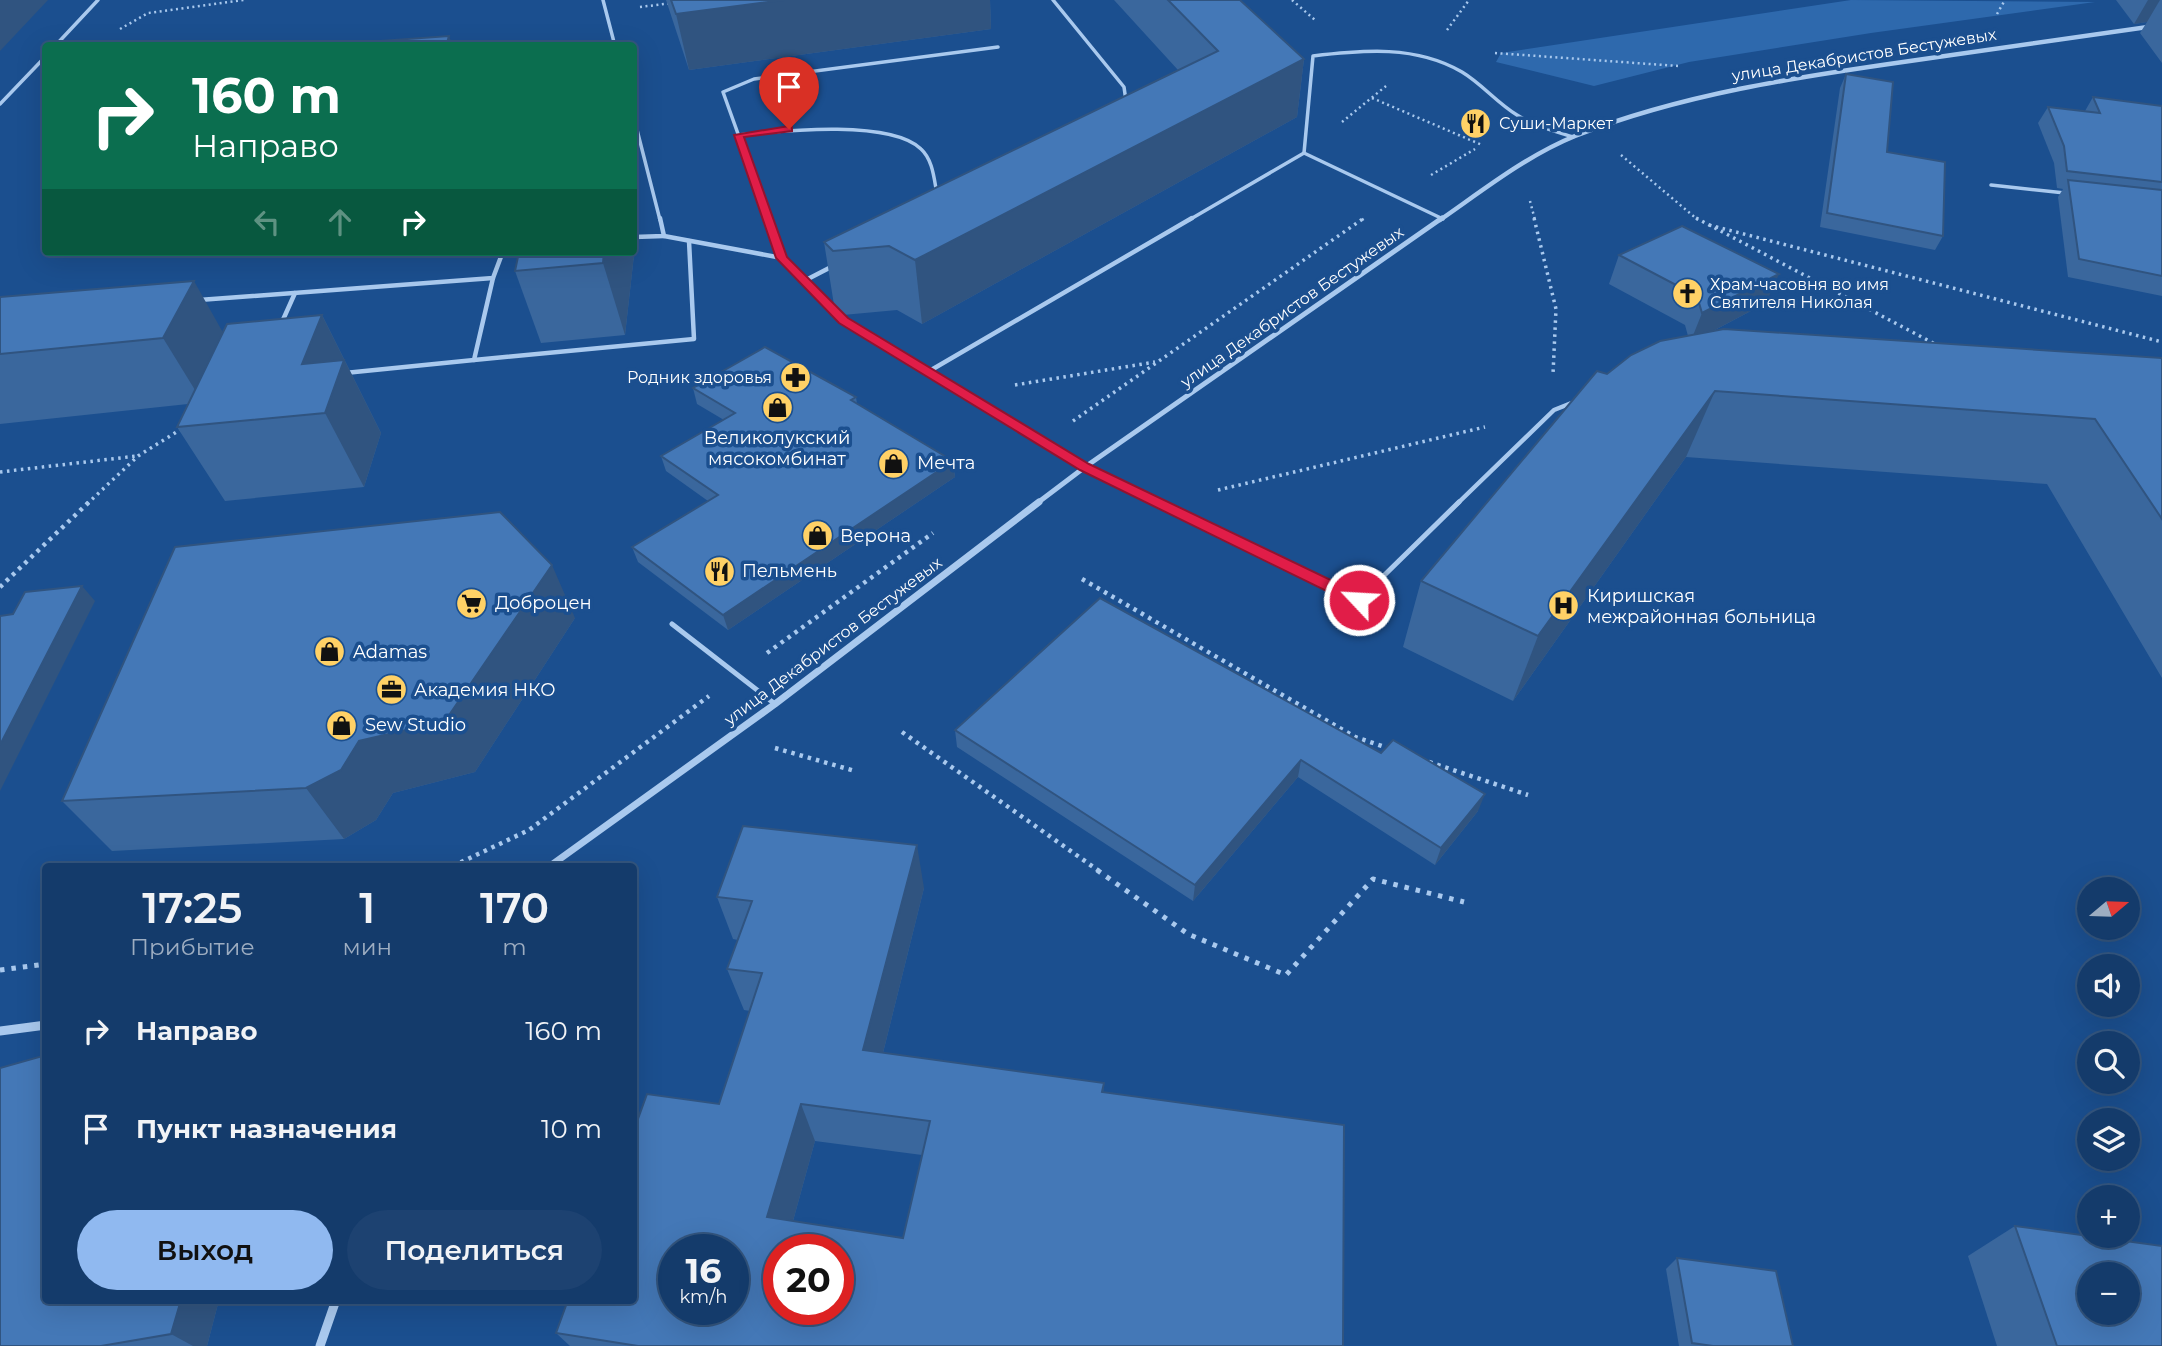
<!DOCTYPE html>
<html lang="ru">
<meta charset="utf-8">
<style>
:root{--surface:#143b6b;--page:#1d4271;--text:#f1f3f6;--muted:#9dadc1;--line:#33557e;--accent:#90b9f0}
body{margin:0;font-family:Montserrat,sans-serif;background:var(--page);color:var(--text);height:100vh;display:flex;flex-direction:column;font-size:26px;white-space:nowrap}
*{box-sizing:border-box;margin:0}
p{font-size:23px;color:var(--muted)}
.icon{flex:none;width:38px;height:38px;fill:none;stroke:currentColor;stroke-width:2;stroke-linecap:round;stroke-linejoin:round}
.map{position:relative;flex:1;overflow:hidden}
.sheet{position:absolute;left:42px;top:863px;width:595px;height:441px;display:flex;flex-direction:column;background:var(--surface);border-radius:7px;box-shadow:0 7px 28px #0002,0 0 0 2px var(--line)}
.sheet>*{flex:none}
.top-card{position:absolute;left:42px;top:42px;width:595px;height:214px;border-radius:7px;box-shadow:0 7px 28px #0002,0 0 0 2px var(--line);background:#0b6e4f;color:#fff;overflow:hidden}
.needle{width:46px;rotate:71deg}
.controls{position:absolute;left:2077px;top:877px;display:grid;gap:14px}
.controls a{display:grid;place-items:center;width:63px;height:63px;border-radius:50%;background:var(--surface);box-shadow:0 7px 28px #0002,0 0 0 2px var(--line);font-size:35px}
.speed{position:absolute;left:658px;top:1234px;display:flex;gap:14px;font-size:35px;font-weight:700;text-align:center}
.speed>*{display:grid;place-content:center;width:91px;height:91px;border-radius:50%;background:var(--surface);box-shadow:0 7px 28px #0002,0 0 0 2px var(--line);line-height:1}
.speed small{font-size:18px;font-weight:400}
.speed .limit{border:10px solid #d22;background:#fff;color:#111}
.pin{position:absolute;display:grid;place-items:center;width:60px;height:60px;color:#fff;margin:-72px -30px;border-radius:50% 50% 50% 0;rotate:-45deg;box-shadow:0 0 7px #0007}
.pin .icon{rotate:45deg}
.me{position:absolute;width:77px;margin:-38px;rotate:295deg;stroke-linejoin:round;filter:drop-shadow(0 0 5px #0008)}
.turn{display:flex;align-items:center;gap:24px;height:147px;padding:0 35px;font-size:32px}
.turn .icon{width:91px;height:91px;stroke-width:2.5}
.turn b{display:block;font-size:49px;line-height:60px}
.lanes{display:flex;align-items:center;height:66px;padding:0 35px;background:#0003;justify-content:center;gap:35px;direction:ltr}
.lanes .off{opacity:.35}
.eta{display:flex;justify-content:space-evenly;align-items:center;height:119px;text-align:center}
.eta b{font-size:42px;font-weight:600;line-height:49px}
.action{display:flex;gap:14px;margin-top:auto;padding:14px 35px}
.action a{flex:1;height:80px;border-radius:42px;background:var(--accent);color:#111;font-size:28px;font-weight:600;line-height:80px;text-align:center}
.action a+a{background:var(--page);color:var(--text)}
ul{padding:0;list-style:none}
li{display:flex;align-items:center;gap:21px;height:98px;padding:0 35px}
li div{flex:1}
li b{display:block;font-size:26px}
li em{font-style:normal}
.map>svg:first-child{display:block}
.green{fill:#2e69ad}
.lines{fill:none;stroke-linecap:round;stroke-linejoin:round}
.path-far3{stroke:#a9c9ee;stroke-width:2.5;stroke-dasharray:2 3.5;stroke-linecap:butt}
.path-far2{stroke:#a9c9ee;stroke-width:3.5;stroke-dasharray:2.5 4.5;stroke-linecap:butt}
.path-far1{stroke:#a9c9ee;stroke-width:4.5;stroke-dasharray:3.5 5;stroke-linecap:butt}
.path{stroke:#a9c9ee;stroke-width:5;stroke-dasharray:4.5 7;stroke-linecap:butt}
.lane-far2{stroke:#a9c9ee;stroke-width:3.5}
.lane-far1{stroke:#a9c9ee;stroke-width:4.5}
.lane{stroke:#a9c9ee;stroke-width:5}
.street-far3{stroke:#a9c9ee;stroke-width:4.5}
.street-far2{stroke:#a9c9ee;stroke-width:5}
.street-far1{stroke:#a9c9ee;stroke-width:7}
.street{stroke:#a9c9ee;stroke-width:9}
.wall{fill:#3a679d;fill-rule:evenodd}
.shaded-wall{fill:#305480}
.building{fill:#4478b7;stroke:#305480;stroke-width:2;fill-rule:evenodd}
.route{fill:#e11d48;stroke:#92132f;stroke-width:2}
.labels{text-anchor:middle;dominant-baseline:central;stroke-width:7;stroke-linejoin:round;paint-order:stroke}
.far-street-label{font-size:16px;fill:#fff;stroke:#1b4f8f}
.far-poi-label{font-size:16px;fill:#fff;stroke:#1b4f8f;text-anchor:start}
.poi-label{font-size:18px;fill:#fff;stroke:#1b4f8f;text-anchor:start}
</style>
<div class="map">
<svg width="2162" height="1346" viewBox="0 0 2162 1346">
<rect width="100%" height="100%" fill="#1b4f8f"/>
<polygon class="green" points="1851,0 2095,2 1871,33 1689,62 1594,86 1496,62 1501,53"/>
<g class="lines">
<g class="path-far3">
<polyline points="1292,0 1315,20"/>
<polyline points="640,7 673,3"/>
<polyline points="1997,14 2005,0"/>
<polyline points="120,29 148,13 244,0"/>
<polyline points="1447,30 1469,0"/>
<polyline points="1495,53 1678,66"/>
<polyline points="1372,98 1482,145"/>
<polyline points="1342,122 1386,86"/>
<polyline points="1621,155 1698,220"/>
<polyline points="1431,175 1475,149"/>
<polyline points="1530,201 1535,220"/>
<polyline points="1362,220 1365,218"/>
</g>
<g class="path-far2">
<polyline points="1534,218 1556,309 1553,374"/>
<polyline points="1696,218 1935,344"/>
<polyline points="1709,225 2162,342"/>
<polyline points="1015,385 1155,362"/>
<polyline points="1073,421 1364,218"/>
<polyline points="0,472 137,456"/>
<polyline points="1218,490 1485,427"/>
<polyline points="87,504 138,456 183,428"/>
</g>
<g class="path-far1">
<polyline points="1082,579 1355,737 1391,749"/>
<polyline points="0,587 89,502"/>
<polyline points="767,653 933,533"/>
<polyline points="902,732 1099,871"/>
<polyline points="775,748 855,771"/>
<polyline points="1429,762 1528,795"/>
<polyline points="453,866 529,830 709,696"/>
</g>
<g class="path">
<polyline points="1097,870 1188,934 1286,975 1373,879 1464,902"/>
<polyline points="0,970 46,964"/>
</g>
<g class="lane-far2">
<polyline points="603,0 615,46"/>
<polyline points="1053,0 1124,87 1126,101"/>
<polyline points="55,46 98,0"/>
<polyline points="0,104 46,56"/>
<polyline points="634,118 660,220"/>
<path d="M739 135C780 131 890 119 921 149 933 160 934 179 937 194"/>
<path d="M1304 153 1313 56C1363 50 1416 45 1462 72 1482 84 1497 103 1517 115 1534 126 1554 131 1573 137"/>
<polyline points="1304,153 1443,219"/>
<polyline points="1991,185 2065,193"/>
<polyline points="769,220 723,92 754,79 998,47"/>
<polyline points="1189,220 1304,153"/>
</g>
<g class="lane-far1">
<polyline points="768,218 782,258 843,321 1085,467 1161,504"/>
<polyline points="664,236 782,258"/>
<polyline points="634,237 664,236 660,218"/>
<polyline points="804,281 833,266"/>
<polyline points="199,300 493,278 502,254 510,252"/>
<polyline points="282,322 295,293"/>
<polyline points="474,360 694,339 689,241"/>
<polyline points="345,373 474,360 493,278"/>
<polyline points="926,373 1192,218"/>
<polyline points="1457,504 1554,410 1574,402"/>
</g>
<g class="lane">
<polyline points="1158,502 1359,600 1459,502"/>
<polyline points="672,624 775,704"/>
</g>
<path class="street-far3" d="M1440 220C1482 191 1526 156 1575 136 1682 94 1797 77 1910 61 1994 49 2078 37 2162 25"/>
<polyline class="street-far2" points="1036,504 1085,467 1442,218"/>
<polyline class="street-far1" points="550,866 775,704 1039,502"/>
<g class="street">
<polyline points="0,1031 46,1025"/>
<polyline points="320,1346 336,1300"/>
</g>
</g>
<g class="wall">
<polygon points="666,0 990,0 991,29 689,70"/>
<polygon points="1114,0 1240,0 1304,59 1297,117 922,324 897,310 843,315 834,305 824,242 1178,70"/>
<polygon points="2116,0 2162,0 2162,63 2140,33 2147,22 2134,24"/>
<polygon points="1846,74 1887,152 1943,236 1935,250 1820,227 1840,88"/>
<polygon points="2093,97 2162,106 2162,296 2068,277 2058,197 2063,189 2057,188 2054,163 2038,123 2048,107 2085,111"/>
<polygon points="519,252 633,252 634,255 625,335 541,343 515,271"/>
<polygon points="1619,255 1766,303 1713,331 2162,358 2162,678 2047,484 1686,457 1513,701 1403,647 1421,581 1607,374 1688,336 1685,325 1609,284"/>
<polygon points="0,297 223,332 322,315 381,433 364,487 225,501 177,427 188,404 0,424"/>
<polygon points="693,388 856,397 857,404 953,461 955,477 728,630 638,562 632,547 708,501 666,471 661,456 724,420 697,404"/>
<polygon points="1100,598 1478,811 1435,865 1298,777 1193,901 957,747 955,730"/>
<polygon points="575,618 475,772 393,793 376,820 344,839 112,851 62,801"/>
<path d="M924 888 883 1053 1104 1083 1103 1093 1343 1346H570L556 1333 719 1104 750 1011 744 1010 727 969 738 940 733 939 717 897ZM815 1141 922 1155 903 1238 793 1221Z"/>
<polygon points="2015,1226 2162,1346 1997,1346 1968,1256"/>
<polygon points="1677,1258 1793,1346 1679,1346 1666,1269"/>
<polygon points="219,1300 207,1346 0,1346"/>
</g>
<g class="shaded-wall">
<polygon points="0,0 48,0 0,51"/>
<polygon points="784,0 990,0 991,29 689,70 676,14"/>
<polygon points="2148,0 2160,0 2147,22 2134,24"/>
<polygon points="449,36 453,46 446,46"/>
<polygon points="1304,59 1297,117 922,324 915,260"/>
<polygon points="604,252 633,252 634,255 625,335 603,263"/>
<polygon points="1779,274 1766,303 1690,343 1702,313"/>
<polygon points="194,281 230,345 203,403 163,338"/>
<polygon points="322,315 381,433 364,487 325,413 302,364"/>
<polygon points="1715,391 1686,457 1513,701 1538,636"/>
<polygon points="953,461 955,477 728,630 723,615"/>
<polygon points="552,565 575,618 475,772 393,793 376,820 344,839 306,788"/>
<polygon points="82,586 95,601 0,791 0,745"/>
<polygon points="1301,760 1298,777 1193,901 1195,885"/>
<polygon points="1485,794 1478,811 1435,865 1441,848"/>
<polygon points="917,845 924,888 874,1089 863,1050"/>
<polygon points="801,1104 815,1141 785,1250 767,1217"/>
<polygon points="181,1300 219,1300 207,1346 193,1346 171,1334"/>
</g>
<g class="building">
<polygon points="671,0 784,0 676,14"/>
<polygon points="1168,0 1240,0 1304,59 915,260 889,246 833,251 824,242 1218,51"/>
<polygon points="449,36 446,46 310,46"/>
<polygon points="1846,74 1893,82 1887,152 1945,162 1943,236 1827,213"/>
<polygon points="2093,97 2162,106 2162,182 2067,171 2064,146 2048,107 2100,113"/>
<polygon points="2068,180 2162,190 2162,276 2079,259"/>
<polygon points="1682,226 1779,274 1702,313 1697,296 1619,255"/>
<polygon points="519,252 604,252 603,263 515,271"/>
<polygon points="194,281 163,338 0,354 0,297"/>
<polygon points="322,315 302,364 344,360 325,413 177,427 227,324"/>
<polygon points="1724,329 2162,358 2162,519 2095,419 1715,391 1538,636 1421,581 1597,371 1607,374 1631,355 1660,341"/>
<polygon points="765,347 856,397 851,400 953,461 723,615 632,547 718,495 661,456 735,413 693,388"/>
<polygon points="500,512 552,565 445,721 359,741 341,770 306,788 62,801 175,547"/>
<polygon points="82,586 0,745 0,616 13,614 25,592"/>
<polygon points="1100,598 1381,753 1393,740 1485,794 1441,848 1301,760 1195,885 955,730"/>
<path d="M743 826 917 845 863 1050 1104 1083 1102 1092 1344 1125 1343 1346H638L556 1333 568 1300H634V1130L647 1094 719 1104 762 973 727 969 752 901 717 897ZM801 1104 930 1121 903 1238 767 1217ZM674 1250H733V1309H674ZM779 1250H838V1309H779Z"/>
<polygon points="46,1055 46,1300 181,1300 171,1334 101,1346 0,1346 0,1068"/>
<path d="M2015 1226 2162 1246V1346H2057ZM2090 1274H2128V1312H2090Z"/>
<polygon points="1677,1258 1776,1271 1793,1346 1713,1346 1692,1343"/>
</g>
<polygon class="route" points="789,126 792,127 792,131 744,137 787,257 848,318 1089,464 1364,596 1366,600 1364,604 1353,604 1080,470 839,323 776,258 734,135"/>
<defs>
<symbol id="restaurant-disc" viewBox="-11 -11 22 22"><circle r="9.5" fill="#ffd166" stroke="#1b4f8f"/><path d="M-5-6h1v4h1v-4h1v4h1v-4h1v5L-1.5 .5V6h-2V.5L-5-1ZM5-6V6H3V1.5H1.5Q1.5-4 5-6Z" fill="#111"/></symbol>
<symbol id="church-disc" viewBox="-11 -11 22 22"><circle r="9.5" fill="#ffd166" stroke="#1b4f8f"/><path d="M-1.2-6h2.4v3.5h3.3v2.4h-3.3V6h-2.4V-.1h-3.3v-2.4h3.3Z" fill="#111"/></symbol>
<symbol id="pharmacy-disc" viewBox="-11 -11 22 22"><circle r="9.5" fill="#ffd166" stroke="#1b4f8f"/><path d="M-2-6h4v4h4v4h-4v4h-4v-4h-4v-4h4Z" fill="#111"/></symbol>
<symbol id="shop-disc" viewBox="-11 -11 22 22"><circle r="9.5" fill="#ffd166" stroke="#1b4f8f"/><path d="M-5-2.5h2.3a2.7 3.5 0 0 1 5.4 0H5L5.5 6h-11ZM-1.5-2.5h3a1.5 2.3 0 0 0-3 0Z" fill="#111"/></symbol>
<symbol id="supermarket-disc" viewBox="-11 -11 22 22"><circle r="9.5" fill="#ffd166" stroke="#1b4f8f"/><path d="M-6-5.5h2.5l.6 2H6L4.5 2H-2.5L-4.4-4H-6ZM-1.5 3.2a1.3 1.3 0 1 0 .1 0ZM3 3.2a1.3 1.3 0 1 0 .1 0Z" fill="#111"/></symbol>
<symbol id="hospital-disc" viewBox="-11 -11 22 22"><circle r="9.5" fill="#ffd166" stroke="#1b4f8f"/><path d="M-5-5h3v3.5h4V-5h3V5h-3V1.5h-4V5h-3Z" fill="#111"/></symbol>
<symbol id="office-disc" viewBox="-11 -11 22 22"><circle r="9.5" fill="#ffd166" stroke="#1b4f8f"/><path d="M-6-3h4V-5.5h4V-3h4V5H-6ZM-1-4.5V-3h2v-1.5ZM-6 0V1H6V0Z" fill="#111"/></symbol>
</defs>
<g fill-rule="evenodd">
<use href="#restaurant-disc" x="1458" y="106" width="35" height="35"/>
<use href="#church-disc" x="1670" y="276" width="35" height="35"/>
<use href="#pharmacy-disc" x="778" y="360" width="35" height="35"/>
<use href="#shop-disc" x="760" y="390" width="35" height="35"/>
<use href="#shop-disc" x="876" y="446" width="35" height="35"/>
<use href="#shop-disc" x="800" y="518" width="35" height="35"/>
<use href="#restaurant-disc" x="702" y="554" width="35" height="35"/>
<use href="#supermarket-disc" x="454" y="586" width="35" height="35"/>
<use href="#hospital-disc" x="1546" y="588" width="35" height="35"/>
<use href="#shop-disc" x="312" y="634" width="35" height="35"/>
<use href="#office-disc" x="374" y="672" width="35" height="35"/>
<use href="#shop-disc" x="324" y="708" width="35" height="35"/>
</g>
<g class="labels">
<g class="far-street-label">
<text transform="translate(1864 55) rotate(-9)">улица Декабристов Бестужевых</text>
<text transform="translate(1292 307) rotate(-35)">улица Декабристов Бестужевых</text>
<text transform="translate(833 641) rotate(-37)">улица Декабристов Бестужевых</text>
</g>
<g class="far-poi-label">
<text x="1499" y="123">Суши-Маркет</text>
<text x="1710" y="284">Храм-часовня во имя<tspan x="1710" dy="18">Святителя Николая</tspan></text>
<text x="772" y="377" text-anchor="end">Родник здоровья</text>
</g>
<g class="poi-label">
<text x="777" y="438" text-anchor="middle">Великолукский<tspan x="777" dy="21">мясокомбинат</tspan></text>
<text x="917" y="463">Мечта</text>
<text x="840" y="536">Верона</text>
<text x="742" y="571">Пельмень</text>
<text x="1587" y="596">Киришская<tspan x="1587" dy="21">межрайонная больница</tspan></text>
<text x="495" y="603">Доброцен</text>
<text x="353" y="652">Adamas</text>
<text x="414" y="690">Академия НКО</text>
<text x="365" y="725">Sew Studio</text>
</g>
</g>
</svg>
<div class="controls">
<a><svg class="needle" viewBox="-14 -14 28 28"><path d="M0-13l5 13h-10z" fill="#e53935"/><path d="M0 13l5-13h-10z" fill="#9dadc1"/></svg></a>
<a><svg class="icon" aria-label="sound" viewBox="0 0 24 24"><path d="M4 9h4l5-4v14l-5-4H4zM17 9q2 3 0 6"/></svg></a>
<a><svg class="icon" aria-label="search" viewBox="0 0 24 24"><circle cx="10" cy="10" r="6"/><path d="M15 15l6 6"/></svg></a>
<a><svg class="icon" aria-label="layers" viewBox="0 0 24 24"><path d="M12 4l9 5-9 5-9-5zM3 14l9 5 9-5"/></svg></a>
<a>+</a>
<a>−</a>
</div>
<div class="speed"><div>16<small>km/h</small></div><div class="limit">20</div></div>
<div class="pin" style="left:789px;top:129px;background:#d93025"><svg class="icon" aria-label="arrive" viewBox="0 0 24 24"><path d="M6 21V4h12l-3 4 3 4H6"/></svg></div>
<svg class="me" style="left:1359px;top:600px" viewBox="-20 -20 40 40"><circle r="17" fill="#e11d48" stroke="#fff" stroke-width="3"/><path d="M0-11L8 9 0 5-8 9z" fill="#fff"/></svg>
<div class="top-card">
<div class="turn"><svg class="icon" aria-label="right" viewBox="0 0 24 24"><path d="M7 20v-9h11M14 6l5 5-5 5"/></svg><div><b>160 m</b>Направо</div></div>
<div class="lanes"><svg class="icon off" aria-label="left" viewBox="0 0 24 24"><path d="M17 20v-9H6M10 6l-5 5 5 5"/></svg><svg class="icon off" aria-label="ahead" viewBox="0 0 24 24"><path d="M12 20V5M6 11l6-6 6 6"/></svg><svg class="icon" aria-label="right" viewBox="0 0 24 24"><path d="M7 20v-9h11M14 6l5 5-5 5"/></svg></div>
</div>
<section class="sheet">
<div class="eta">
<div><b>17:25</b><p>Прибытие</p></div>
<div><b>1</b><p>мин</p></div>
<div><b>170</b><p>m</p></div>
</div>
<ul>
<li><svg class="icon" aria-label="right" viewBox="0 0 24 24"><path d="M7 20v-9h11M14 6l5 5-5 5"/></svg><div><b>Направо</b></div><em>160 m</em></li>
<li><svg class="icon" aria-label="arrive" viewBox="0 0 24 24"><path d="M6 21V4h12l-3 4 3 4H6"/></svg><div><b>Пункт назначения</b></div><em>10 m</em></li>
</ul>
<div class="action"><a>Выход</a><a>Поделиться</a></div>
</section>
</div>
